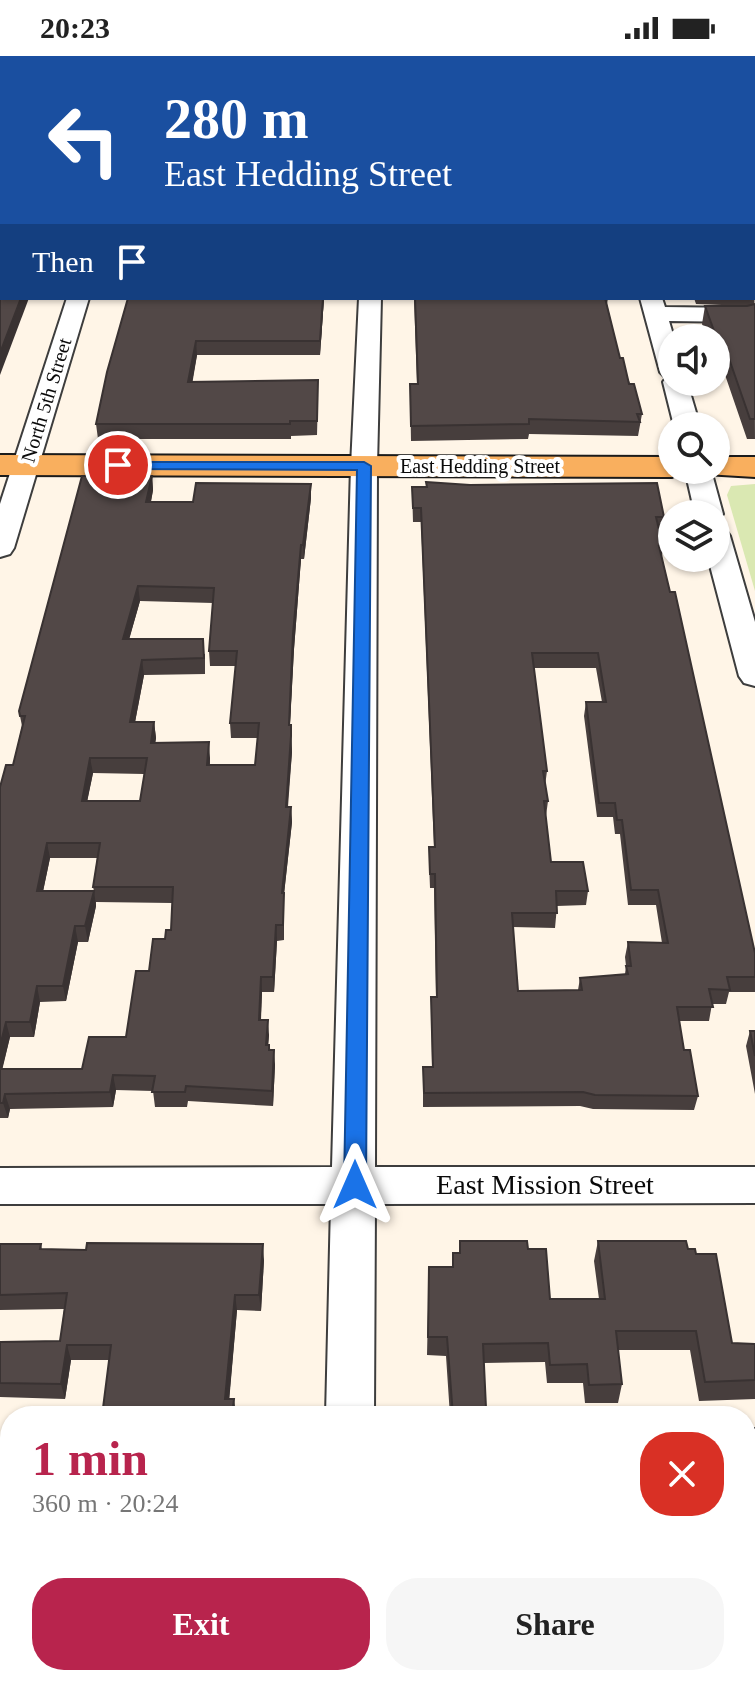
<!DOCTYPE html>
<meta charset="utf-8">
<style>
:root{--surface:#fff;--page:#f6f6f6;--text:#222;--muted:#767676;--accent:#b8244d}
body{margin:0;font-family:"Times New Roman",serif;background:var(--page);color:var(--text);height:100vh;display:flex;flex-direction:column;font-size:30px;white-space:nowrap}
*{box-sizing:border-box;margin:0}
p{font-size:26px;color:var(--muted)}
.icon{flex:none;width:44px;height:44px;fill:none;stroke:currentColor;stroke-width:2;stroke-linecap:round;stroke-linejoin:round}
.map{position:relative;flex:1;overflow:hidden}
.drawer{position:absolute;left:0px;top:1350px;width:756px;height:280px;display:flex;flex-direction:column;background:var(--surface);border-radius:32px 32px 0 0;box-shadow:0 2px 6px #0004}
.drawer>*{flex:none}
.guide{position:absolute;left:0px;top:0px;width:756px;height:244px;box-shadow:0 2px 6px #0004;background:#1a4fa0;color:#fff;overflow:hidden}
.tools{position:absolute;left:658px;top:268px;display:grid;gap:16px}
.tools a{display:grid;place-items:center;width:72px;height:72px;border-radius:50%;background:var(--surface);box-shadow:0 2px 6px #0004;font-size:40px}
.pin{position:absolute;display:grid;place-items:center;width:68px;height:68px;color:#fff;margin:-34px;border:4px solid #fff;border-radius:50%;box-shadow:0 2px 8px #0007}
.me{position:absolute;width:88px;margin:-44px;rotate:0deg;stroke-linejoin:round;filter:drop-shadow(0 0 6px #0008)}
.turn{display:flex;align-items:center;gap:28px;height:168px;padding:0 32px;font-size:36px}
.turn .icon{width:104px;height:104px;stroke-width:2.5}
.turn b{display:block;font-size:56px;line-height:68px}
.then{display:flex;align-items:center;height:76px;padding:0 32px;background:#0003;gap:16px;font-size:30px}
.round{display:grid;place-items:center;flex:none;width:84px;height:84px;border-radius:32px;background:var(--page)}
.overview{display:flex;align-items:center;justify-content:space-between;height:136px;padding:0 32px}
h1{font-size:48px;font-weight:800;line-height:60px;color:var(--accent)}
.button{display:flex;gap:16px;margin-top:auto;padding:16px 32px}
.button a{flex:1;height:92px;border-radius:32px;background:var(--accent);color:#fff;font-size:32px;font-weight:800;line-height:92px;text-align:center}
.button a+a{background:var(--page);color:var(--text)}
.status{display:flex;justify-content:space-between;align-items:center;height:56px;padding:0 40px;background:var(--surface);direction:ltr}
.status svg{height:22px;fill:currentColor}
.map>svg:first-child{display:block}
.green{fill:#dae8b2}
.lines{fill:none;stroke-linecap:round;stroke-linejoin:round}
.minor-casing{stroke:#3d3d3d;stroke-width:4}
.major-casing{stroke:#1b1b1b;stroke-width:4}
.minor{fill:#fff;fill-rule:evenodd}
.major{fill:#f9af5e;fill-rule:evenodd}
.wall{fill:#473e3d;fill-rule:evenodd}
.shaded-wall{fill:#393232}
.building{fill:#524847;stroke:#393232;stroke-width:2;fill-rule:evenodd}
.route{fill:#1a73e8;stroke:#114b97;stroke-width:2}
.labels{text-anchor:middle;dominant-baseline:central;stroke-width:8;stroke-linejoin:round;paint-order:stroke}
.far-street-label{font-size:20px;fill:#0a0a0a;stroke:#fff}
.near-street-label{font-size:28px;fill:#0a0a0a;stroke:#fff}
</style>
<div class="status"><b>20:23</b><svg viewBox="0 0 49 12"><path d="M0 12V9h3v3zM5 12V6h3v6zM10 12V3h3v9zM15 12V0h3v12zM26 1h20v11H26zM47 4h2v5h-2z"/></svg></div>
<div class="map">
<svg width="755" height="1630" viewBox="0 0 755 1630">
<rect width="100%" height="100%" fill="#fff5e7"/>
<polygon class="green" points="755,428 755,535 727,439 731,430"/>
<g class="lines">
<defs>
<g id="minor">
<rect x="147" y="0" width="18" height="2"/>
<rect x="577" y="0" width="18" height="2"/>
<polygon points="652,0 670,0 671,2 653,2"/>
<polygon points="2,76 2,91 0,92 0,77"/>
<polygon points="67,242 89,242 14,492 10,498 0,501 0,448"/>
<polygon points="359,242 381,242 377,410 375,1111 755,1111 755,1147 375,1148 374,1360 326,1360 331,1148 0,1148 0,1112 332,1111 351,410"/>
<polygon points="640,242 662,242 665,251 743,252 751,254 755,259 751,264 743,266 669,265 674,282 672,326 687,326 700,370 674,370 663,326 666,322 660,316"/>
<polygon points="685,414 711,414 723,458 719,464 716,465 716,458 695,458"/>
<polygon points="716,472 726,474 730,480 755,566 755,630 744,627 739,620 708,502 716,502"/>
<rect x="746" y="1373" width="9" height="48"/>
<rect x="319" y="1620" width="54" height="10"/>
<polygon points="674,1620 728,1620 729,1630 675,1630"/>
</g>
<g id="major">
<polygon points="0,399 672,401 672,414 686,414 672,421 0,419"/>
<polygon points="716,401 755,401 755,421 705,418 702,414 716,414"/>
</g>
</defs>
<use href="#minor" class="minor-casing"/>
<use href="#major" class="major-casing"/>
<use href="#minor" class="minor"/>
<use href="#major" class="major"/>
</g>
<g class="wall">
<polygon points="0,0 118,0 117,2 2,2 2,67 0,69"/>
<polygon points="197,0 549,0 550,2 197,2"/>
<polygon points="670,0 755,0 755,86 754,2 669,2"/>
<polygon points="754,140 755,383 747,383 723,313 717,313 716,309 716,282 707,282 702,268 705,250 747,250 696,248 694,242 754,242"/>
<polygon points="128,242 324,242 320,299 197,299 192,326 318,339 317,379 291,380 291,383 98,383 96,368"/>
<polygon points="414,242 608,242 607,248 620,302 642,358 638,380 529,378 528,383 411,385 410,328 417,328"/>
<path d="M152 420 153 434 151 446H193L311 442 304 503H301L294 593 290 669 292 696 288 751H291L292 766 284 838V884L277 885 274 936H262L261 964 269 979 268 989H269L275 1009 273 1050 188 1045 187 1051H155L153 1035 116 1034 113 1051 10 1053 8 1062H0V731L13 709 22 670 19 655ZM140 545 213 547 209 595 210 610H236L230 667 231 682H258L255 709H210V702L155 687 156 682 154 666H135L144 619 205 618V598L129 583ZM93 717 144 718 140 745H87ZM50 802H97L93 831 94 835H43ZM96 846 172 847 171 874 165 883 149 915 126 981 82 1013H2L10 981H34L40 946 66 945 78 886H88L96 850Z"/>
<path d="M412 431 664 461 662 475H660L663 490 662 501 755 897V936H729L726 948H712L709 965H679L684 994 698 1040 694 1054 593 1053 580 1050 423 1051V1011H432L431 941H436L434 832H430L429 806V791H434L421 466H413ZM534 612H596L602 646H586L584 660 597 761H613L615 778H620L628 849H656L662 887 628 886 625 901 626 910 625 918 580 922 578 934 518 935 513 871 555 872 557 850 586 849 588 835 551 806 546 760 548 745 545 730 547 715Z"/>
<polygon points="750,975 755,975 755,1038 746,990"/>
<polygon points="460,1185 528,1193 550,1243 599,1243 594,1205 598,1185 688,1193 696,1198 732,1287 755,1288 755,1343 699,1345 690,1294 618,1294 622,1328 618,1347 585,1347 583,1327 547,1327 545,1306 484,1307 486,1352 516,1360 450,1360 446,1300 427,1299 429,1211 452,1211 453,1197 459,1197"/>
<polygon points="0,1188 41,1188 42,1194 264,1204 261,1255 237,1254 229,1343 236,1358 109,1304 71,1304 65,1343 0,1341 0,1286 60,1285 64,1253 0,1254"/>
<polygon points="746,1397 753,1406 755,1406 755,1594 746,1594"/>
</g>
<g class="shaded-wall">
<polygon points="21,242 29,242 0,319 0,297"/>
<polygon points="323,242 324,242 320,299 320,285"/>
<polygon points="196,285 197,299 190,341 188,326"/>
<polygon points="152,420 153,434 148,460 146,446"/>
<polygon points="311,428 311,442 304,503 303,489"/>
<polygon points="301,489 301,503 294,593 289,685 289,669 293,578"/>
<polygon points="138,530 140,545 125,598 123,583"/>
<polygon points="142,604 144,619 132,682 130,666"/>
<polygon points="154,666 156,682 153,703 151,687"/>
<polygon points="291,669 292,696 286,766 286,751"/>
<polygon points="209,686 210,702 208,724 207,709"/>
<polygon points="90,702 93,717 84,761 82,745"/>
<polygon points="291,751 292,766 284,838 284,884 282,837"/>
<polygon points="47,787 50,802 40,850 37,835"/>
<polygon points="94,835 96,850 88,886 85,870"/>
<polygon points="276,869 277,885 274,936 273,921"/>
<polygon points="75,870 78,886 66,945 63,930"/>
<polygon points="261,921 262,936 260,979 259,964"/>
<polygon points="37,930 40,946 34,981 30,966"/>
<polygon points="268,964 269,979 267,1004 266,989"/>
<polygon points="6,966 10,981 0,1023 0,990"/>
<polygon points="274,994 275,1009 273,1050 272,1035"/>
<polygon points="113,1019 116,1034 113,1051 110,1036"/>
<polygon points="5,1038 10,1053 8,1062 3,1047"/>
<polygon points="263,1188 264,1204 261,1255 259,1239"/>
<polygon points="235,1239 237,1254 228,1358 225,1343"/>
<polygon points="67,1289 71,1304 65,1343 61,1328"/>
<polygon points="234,1343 236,1358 236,1360 232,1360"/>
<polygon points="0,1474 2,1480 0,1492"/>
<polygon points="216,1620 219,1620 219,1630 215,1630"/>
</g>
<g class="building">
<polygon points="0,0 112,0 112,2 2,2 2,55 0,55"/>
<polygon points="235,0 549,0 550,2 235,2"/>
<polygon points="702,0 755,0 755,64 754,2 703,2"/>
<polygon points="0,131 2,132 2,242 21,242 0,297"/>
<rect x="754" y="140" width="1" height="93"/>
<polygon points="128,242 323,242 320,285 196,285 188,326 318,324 317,365 290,365 290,368 96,368 107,316"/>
<polygon points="415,242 605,242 620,302 623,302 629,328 634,328 642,358 637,358 640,366 529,363 529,368 411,370 410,328 418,328"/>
<polygon points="755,248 755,363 750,363 726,294 721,294 705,250 747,250"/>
<path d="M82 420H152L146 446H193L196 427 311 428 303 489H301L293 578 289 669H291V680L286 751H291L282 837H284L283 869H276L273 921H261L259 964H268L266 989H269V994H274L272 1035 186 1030 185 1036H152L155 1020 113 1019 110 1036 5 1038 3 1047H0V1013H82L89 981H126L136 915H149L153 883H165L166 874H171L173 831H93L100 787H47L37 835H94L85 870H75L63 930H37L30 966H6L0 990V731L6 709H13L25 660H20L19 655ZM138 530 214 532 209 595H237L230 667H259L255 709H207L209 686 151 687 154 666H130L142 604 204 602 203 583H123ZM90 702H147L140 745H82Z"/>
<path d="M426 426 470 429 657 427 664 461H656L663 490H659L670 536H675L755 897V921H727L730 934 709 933 713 951H677L684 994H690L698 1040 595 1039 583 1036 424 1037 423 1011H433L431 941H437L435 818H430L429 791H435L421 452H413L412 431H427ZM532 597H598L606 646H586L599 747H615L617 764H622L631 834H658L668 887 628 886 631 910H626L628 918 580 922 582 934 518 935 512 857H557L556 835H588L583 806H551L544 745H548L543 715H547Z"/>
<polygon points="750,975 755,975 755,1000"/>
<polygon points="460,1185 527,1185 528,1193 546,1193 550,1243 605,1243 598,1185 686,1185 688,1193 695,1193 696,1198 716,1198 732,1287 755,1288 755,1324 705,1326 696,1275 616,1275 622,1328 589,1329 587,1308 550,1309 548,1287 483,1288 486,1352 515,1352 516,1360 453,1360 447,1281 428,1281 429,1211 453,1211 453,1197 460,1197"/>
<polygon points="87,1187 263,1188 259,1239 235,1239 225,1343 234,1343 232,1360 102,1360 111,1289 67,1289 61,1328 0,1327 0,1286 60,1285 67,1237 0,1239 0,1188 41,1188 40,1193 86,1194"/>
<polygon points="746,1397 750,1397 753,1406 755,1406 755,1578 752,1578 746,1540"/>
<polygon points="84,1620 216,1620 215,1630 83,1630"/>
<polygon points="459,1620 595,1620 596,1630 460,1630"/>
</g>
<polygon class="route" points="113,406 364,406 371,410 366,1129 363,1135 355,1138 347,1135 344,1129 357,414 118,413 111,409"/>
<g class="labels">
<g class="far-street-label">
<text transform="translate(46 344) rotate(-73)">North 5th Street</text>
<text x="480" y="410">East Hedding Street</text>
</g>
<g class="near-street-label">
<text x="545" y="1128">East Mission Street</text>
</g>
</g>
</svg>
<div class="tools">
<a><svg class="icon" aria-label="sound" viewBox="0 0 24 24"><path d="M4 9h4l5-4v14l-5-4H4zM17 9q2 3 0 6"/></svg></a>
<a><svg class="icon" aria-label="search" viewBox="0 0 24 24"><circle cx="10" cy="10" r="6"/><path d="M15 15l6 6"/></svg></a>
<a><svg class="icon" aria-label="layers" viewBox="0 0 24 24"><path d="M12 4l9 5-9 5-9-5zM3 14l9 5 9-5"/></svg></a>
</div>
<div class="pin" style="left:118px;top:409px;background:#d93025"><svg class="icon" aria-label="arrive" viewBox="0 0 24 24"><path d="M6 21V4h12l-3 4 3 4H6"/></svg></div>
<svg class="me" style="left:355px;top:1129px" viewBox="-20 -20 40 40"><path d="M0-17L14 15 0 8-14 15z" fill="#1a73e8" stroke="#fff" stroke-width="4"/></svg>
<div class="guide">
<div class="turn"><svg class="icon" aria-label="left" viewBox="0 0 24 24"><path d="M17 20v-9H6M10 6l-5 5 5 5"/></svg><div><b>280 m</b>East Hedding Street</div></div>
<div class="then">Then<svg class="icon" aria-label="arrive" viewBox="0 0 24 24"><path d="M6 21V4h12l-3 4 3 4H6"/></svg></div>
</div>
<section class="drawer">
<div class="overview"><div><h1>1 min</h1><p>360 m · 20:24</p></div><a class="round" style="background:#d93025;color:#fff"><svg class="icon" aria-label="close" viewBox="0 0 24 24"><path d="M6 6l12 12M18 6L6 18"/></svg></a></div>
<div class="button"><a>Exit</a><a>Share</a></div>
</section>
</div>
